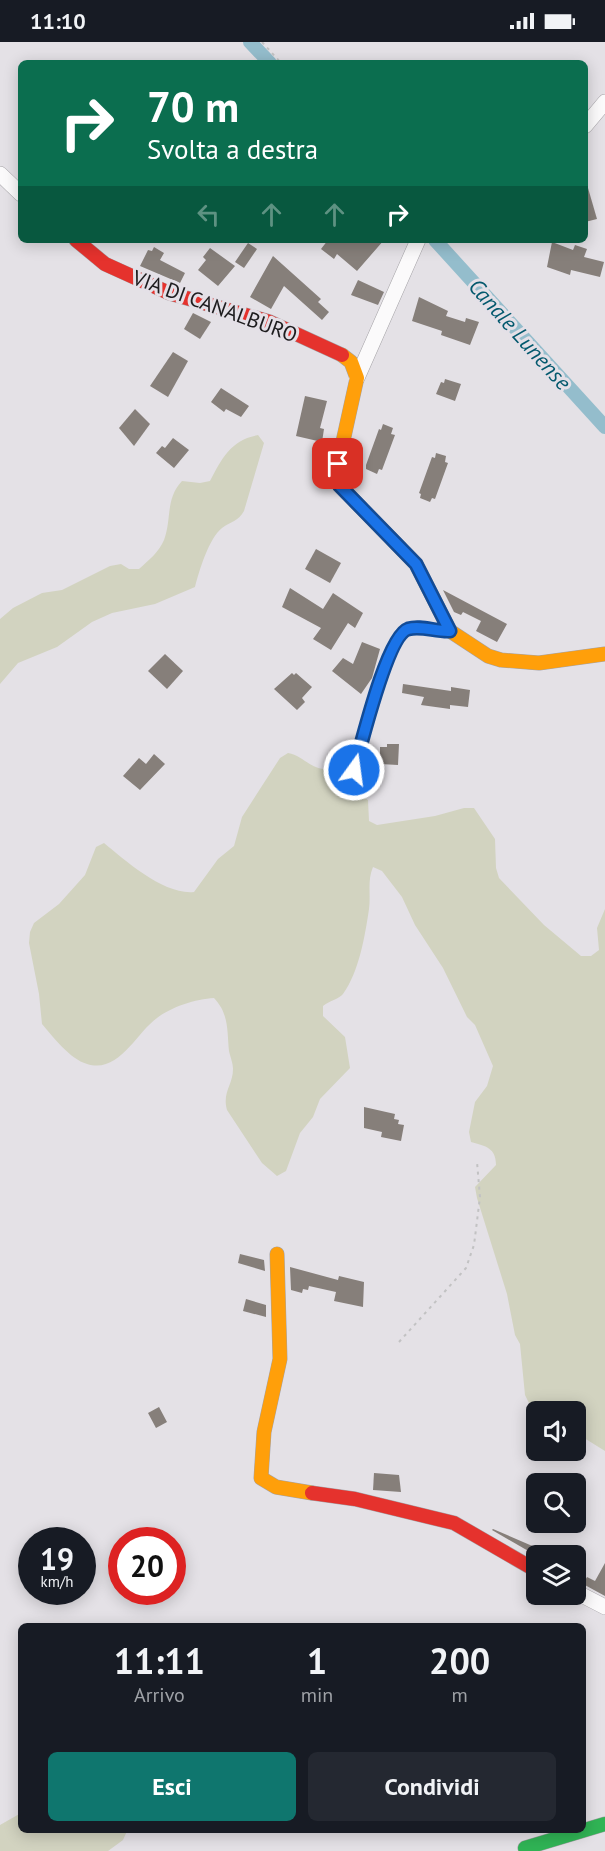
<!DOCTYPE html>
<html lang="it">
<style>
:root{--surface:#171b24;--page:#242831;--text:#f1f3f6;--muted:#9ea1a6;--accent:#0f766e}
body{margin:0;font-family:"PT Sans",sans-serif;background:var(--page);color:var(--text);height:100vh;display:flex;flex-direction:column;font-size:22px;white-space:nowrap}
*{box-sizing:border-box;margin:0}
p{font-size:20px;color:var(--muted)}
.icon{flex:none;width:33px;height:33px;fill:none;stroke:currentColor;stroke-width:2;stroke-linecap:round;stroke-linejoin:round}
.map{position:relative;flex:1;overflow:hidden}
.sheet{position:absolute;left:18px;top:1581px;width:568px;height:210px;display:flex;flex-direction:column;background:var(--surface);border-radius:9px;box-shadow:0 3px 15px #0003}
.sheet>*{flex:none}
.banner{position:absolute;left:18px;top:18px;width:570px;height:183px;border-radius:9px;box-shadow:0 3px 15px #0003;background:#0b6e4f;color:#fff;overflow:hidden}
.controls{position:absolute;left:526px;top:1359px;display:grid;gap:12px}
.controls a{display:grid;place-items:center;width:60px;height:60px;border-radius:9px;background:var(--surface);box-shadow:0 3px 15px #0003;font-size:30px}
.speed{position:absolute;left:18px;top:1485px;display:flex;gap:12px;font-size:30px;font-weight:700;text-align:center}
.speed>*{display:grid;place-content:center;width:78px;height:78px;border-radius:50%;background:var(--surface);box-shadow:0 3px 15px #0003;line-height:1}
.speed small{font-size:15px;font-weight:400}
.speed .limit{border:9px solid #d22;background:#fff;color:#111}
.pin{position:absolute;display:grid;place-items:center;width:51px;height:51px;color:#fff;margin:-26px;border-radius:12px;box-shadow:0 3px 9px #0006}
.me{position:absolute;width:66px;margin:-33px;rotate:14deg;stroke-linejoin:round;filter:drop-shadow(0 0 4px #0008)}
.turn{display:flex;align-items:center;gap:21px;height:126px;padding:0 30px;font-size:27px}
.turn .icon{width:78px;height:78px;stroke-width:2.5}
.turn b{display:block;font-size:42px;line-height:51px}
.lanes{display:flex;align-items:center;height:57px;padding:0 30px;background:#0003;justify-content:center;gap:30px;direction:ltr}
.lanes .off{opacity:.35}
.eta{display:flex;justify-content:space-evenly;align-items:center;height:102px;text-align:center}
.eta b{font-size:36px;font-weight:700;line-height:42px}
.button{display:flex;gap:12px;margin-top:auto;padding:12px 30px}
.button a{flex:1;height:69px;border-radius:9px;background:var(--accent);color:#fff;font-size:24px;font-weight:700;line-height:69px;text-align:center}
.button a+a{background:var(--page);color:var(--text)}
.status{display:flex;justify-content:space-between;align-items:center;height:42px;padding:0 30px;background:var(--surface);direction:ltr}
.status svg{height:16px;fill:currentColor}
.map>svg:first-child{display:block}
.green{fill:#d2d3c0}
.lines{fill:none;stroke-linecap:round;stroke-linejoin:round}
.canal{stroke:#94bdcc;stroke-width:14}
.building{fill:#867f7a}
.lane-casing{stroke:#a4a2a6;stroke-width:9}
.street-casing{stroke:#a4a2a6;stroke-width:16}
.fast-casing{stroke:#a4a2a6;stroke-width:15}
.slow-casing{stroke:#a4a2a6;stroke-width:15}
.jam-casing{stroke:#a4a2a6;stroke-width:15}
.path{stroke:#c2c2c3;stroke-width:2;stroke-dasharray:3 4.5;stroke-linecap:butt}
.lane{stroke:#fbfafb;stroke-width:8}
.street{stroke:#fbfafb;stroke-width:15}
.fast{stroke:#30b455;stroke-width:14}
.slow{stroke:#ff9f0a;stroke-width:14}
.jam{stroke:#e5322d;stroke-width:14}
.route-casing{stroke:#114b97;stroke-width:15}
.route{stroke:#1a73e8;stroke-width:10}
.labels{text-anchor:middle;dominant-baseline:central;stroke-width:6;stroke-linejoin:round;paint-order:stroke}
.street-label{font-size:21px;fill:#1d1c1e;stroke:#e4e0e7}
.water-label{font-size:22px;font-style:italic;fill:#04596e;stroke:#e4e0e7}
</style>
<div class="status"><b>11:10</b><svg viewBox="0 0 49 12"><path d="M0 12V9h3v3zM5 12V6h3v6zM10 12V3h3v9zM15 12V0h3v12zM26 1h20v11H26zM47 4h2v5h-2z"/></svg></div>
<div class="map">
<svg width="605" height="1809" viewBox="0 0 605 1809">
<rect width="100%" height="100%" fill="#e4e1e6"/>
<g class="green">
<path d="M258 393 264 401 244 469C238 480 231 479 222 486 209 496 199 529 195 545L155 562 112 571 92 580 57 605 18 621 0 642V577L13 566 42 551 62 548 110 524 121 522 129 527H139C149 518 159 510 164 498 172 477 165 457 182 439L200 441 210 439C222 416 231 398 258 393Z"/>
<path d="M351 697 357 706 350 737 360 753 368 758 369 779 377 783 435 774 464 766H474L495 797 496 826 499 836 544 883 581 914H591L599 908 597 886 605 867V1409L576 1391V1370L541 1369 530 1363 525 1353 520 1302 515 1293 507 1252 477 1156 475 1145 496 1123C496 1106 486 1104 471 1100L469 1090 475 1060 487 1044 493 1024 475 983 467 975 443 926 415 883 402 855 382 829 373 825C367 839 371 852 369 867 365 894 359 930 343 952 339 957 329 959 323 964V974L345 995 350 1026 320 1057 313 1075 300 1091 286 1129 277 1134 262 1121 227 1068C222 1050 233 1043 233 1027 233 1021 230 1014 229 1009 227 988 229 972 214 956 196 957 171 965 157 976 136 991 119 1032 87 1022 70 1017 53 995 42 982L39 952 29 901 30 890 34 881 59 862 85 833 96 805 104 801C126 819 164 853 194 850L218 817 234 804 242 775 280 716 288 711C302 713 308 725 323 727L332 721C335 709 340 704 351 697Z"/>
<polygon points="21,1771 21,1788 127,1789 123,1798 108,1809 0,1809 0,1783"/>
</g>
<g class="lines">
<g class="canal">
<polyline points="250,0 270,21"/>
<polyline points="435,198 605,385"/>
</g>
</g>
<g class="building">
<polygon points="588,146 597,177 585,180 585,147"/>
<polygon points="328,198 384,198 357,229 337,212 334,217 321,207"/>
<polygon points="552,200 573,208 575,203 587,207 584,215 604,220 600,235 571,228 570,233 547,225"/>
<polygon points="248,201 257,207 244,226 235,220"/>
<polygon points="154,205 164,211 160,218 185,231 180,241 140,224 148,208 152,209"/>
<polygon points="210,206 235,224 218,244 198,228 206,218 203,215"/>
<polygon points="273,214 321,257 318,260 329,270 322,278 284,244 271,267 250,255"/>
<polygon points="358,238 384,250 378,263 351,253"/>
<polygon points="419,255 448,269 446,274 465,280 466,276 479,280 470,303 441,293 442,289 412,279"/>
<polygon points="193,271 211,280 200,297 184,287"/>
<polygon points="173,310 188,319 168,355 150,344"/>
<polygon points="445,337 461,342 455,359 436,352 441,340 444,341"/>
<polygon points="221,346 249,364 241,375 226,367 224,370 211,360"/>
<polygon points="305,354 327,359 320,386 324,387 322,400 296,394"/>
<polygon points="135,367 150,382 134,404 119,386"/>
<polygon points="383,382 393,386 391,392 395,393 382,428 379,427 377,432 366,427 366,423 379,387 381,388"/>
<polygon points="173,396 189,408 174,426 156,411 162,404 165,406"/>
<polygon points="436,411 446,414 445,420 448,421 435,457 432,456 430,460 420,456 421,452 419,451 432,415 435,416"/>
<polygon points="316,507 341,521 330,541 305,527"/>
<polygon points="290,546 323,567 333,551 363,571 355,586 348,581 331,608 313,597 321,586 282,565"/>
<polygon points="443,548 507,582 497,600 476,589 481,579 463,570 461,573 454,570"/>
<polygon points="362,600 380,607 372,636 361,652 332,629 343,616 353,622"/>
<polygon points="165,612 183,629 167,647 148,629"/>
<polygon points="292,631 294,633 296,631 312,645 302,656 305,660 297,668 274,647"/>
<polygon points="403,642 451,649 451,645 470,648 468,665 450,663 450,667 421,663 424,655 402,651"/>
<polygon points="387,702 399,702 398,723 380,722 380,705 387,705"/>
<polygon points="154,712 165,722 140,748 123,734 139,716 146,722"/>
<polygon points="364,1065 395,1072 394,1077 399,1078 398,1082 404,1083 401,1099 381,1095 382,1090 364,1086"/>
<polygon points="240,1212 264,1218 265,1229 238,1221"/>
<polygon points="290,1225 338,1238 339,1234 364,1240 363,1265 334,1259 336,1250 309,1244 308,1248 303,1247 302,1251 291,1248"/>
<polygon points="246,1257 266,1263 266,1275 243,1269"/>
<polygon points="159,1365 167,1380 156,1386 148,1371"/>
<polygon points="374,1431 399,1433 401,1450 373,1448"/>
<polygon points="493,1487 537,1506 537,1514 492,1488"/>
<polygon points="605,1521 605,1554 583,1542 587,1535 595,1539"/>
</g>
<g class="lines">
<defs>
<path id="lane" d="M354 728C362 699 385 598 410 586L448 589"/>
<g id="street">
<polyline points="585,84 605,60"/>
<polyline points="0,132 21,152"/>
<polyline points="357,336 418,198"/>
<polyline points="576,1550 605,1565"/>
</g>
<polyline id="fast" points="527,1809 525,1806 605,1782"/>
<g id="slow">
<polyline points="342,313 351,320 357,336 338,422 339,443 416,522 450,589 488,614 501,618 539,621 605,612"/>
<polyline points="277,1212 280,1317 264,1390 261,1436 276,1445 312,1451"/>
</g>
<g id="jam">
<polyline points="76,198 105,222 169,251 270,280 342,313"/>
<polyline points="312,1451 355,1457 454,1481 537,1529"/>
</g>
</defs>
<use href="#lane" class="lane-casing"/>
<use href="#street" class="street-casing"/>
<use href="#fast" class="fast-casing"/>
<use href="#slow" class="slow-casing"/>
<use href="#jam" class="jam-casing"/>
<g class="path">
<polyline points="262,0 281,21"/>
<polyline points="399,1300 466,1226 474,1203 480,1155 477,1120"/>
</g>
<use href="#lane" class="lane"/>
<use href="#street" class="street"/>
<use href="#fast" class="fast"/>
<use href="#slow" class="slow"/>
<use href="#jam" class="jam"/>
</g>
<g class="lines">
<defs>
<path id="route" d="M338 422 339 443 416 522 450 589C436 590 421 583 408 587 387 594 361 704 354 728"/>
</defs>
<use href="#route" class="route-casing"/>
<use href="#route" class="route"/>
</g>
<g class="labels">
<g class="street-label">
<text transform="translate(215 264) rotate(20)">VIA DI CANALBURO</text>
</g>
<g class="water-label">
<text transform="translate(520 292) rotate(48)">Canale Lunense</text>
</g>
</g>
</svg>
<div class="controls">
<a><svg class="icon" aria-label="sound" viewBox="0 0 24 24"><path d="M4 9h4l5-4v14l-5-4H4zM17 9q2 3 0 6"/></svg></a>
<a><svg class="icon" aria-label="search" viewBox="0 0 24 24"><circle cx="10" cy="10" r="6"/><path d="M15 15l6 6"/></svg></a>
<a><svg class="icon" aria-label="layers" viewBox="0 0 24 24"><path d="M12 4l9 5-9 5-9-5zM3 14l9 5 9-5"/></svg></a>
</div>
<div class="speed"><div>19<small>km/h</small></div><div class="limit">20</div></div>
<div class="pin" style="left:338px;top:422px;background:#d93025"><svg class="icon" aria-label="arrive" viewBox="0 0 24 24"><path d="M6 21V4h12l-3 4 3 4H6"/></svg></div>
<svg class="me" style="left:354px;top:728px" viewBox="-20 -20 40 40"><circle r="17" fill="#1a73e8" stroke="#fff" stroke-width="3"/><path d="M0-11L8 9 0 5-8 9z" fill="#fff"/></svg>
<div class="banner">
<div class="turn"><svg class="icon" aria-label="right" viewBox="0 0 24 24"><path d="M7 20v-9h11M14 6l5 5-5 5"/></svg><div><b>70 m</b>Svolta a destra</div></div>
<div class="lanes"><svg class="icon off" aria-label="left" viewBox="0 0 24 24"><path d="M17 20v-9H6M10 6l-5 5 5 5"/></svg><svg class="icon off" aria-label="ahead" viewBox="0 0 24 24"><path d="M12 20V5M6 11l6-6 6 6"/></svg><svg class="icon off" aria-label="ahead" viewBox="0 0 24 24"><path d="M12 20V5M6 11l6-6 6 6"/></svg><svg class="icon" aria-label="right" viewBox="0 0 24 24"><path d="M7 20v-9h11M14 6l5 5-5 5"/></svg></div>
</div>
<section class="sheet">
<div class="eta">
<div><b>11:11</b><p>Arrivo</p></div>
<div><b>1</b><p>min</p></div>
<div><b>200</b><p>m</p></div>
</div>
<div class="button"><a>Esci</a><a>Condividi</a></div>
</section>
</div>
